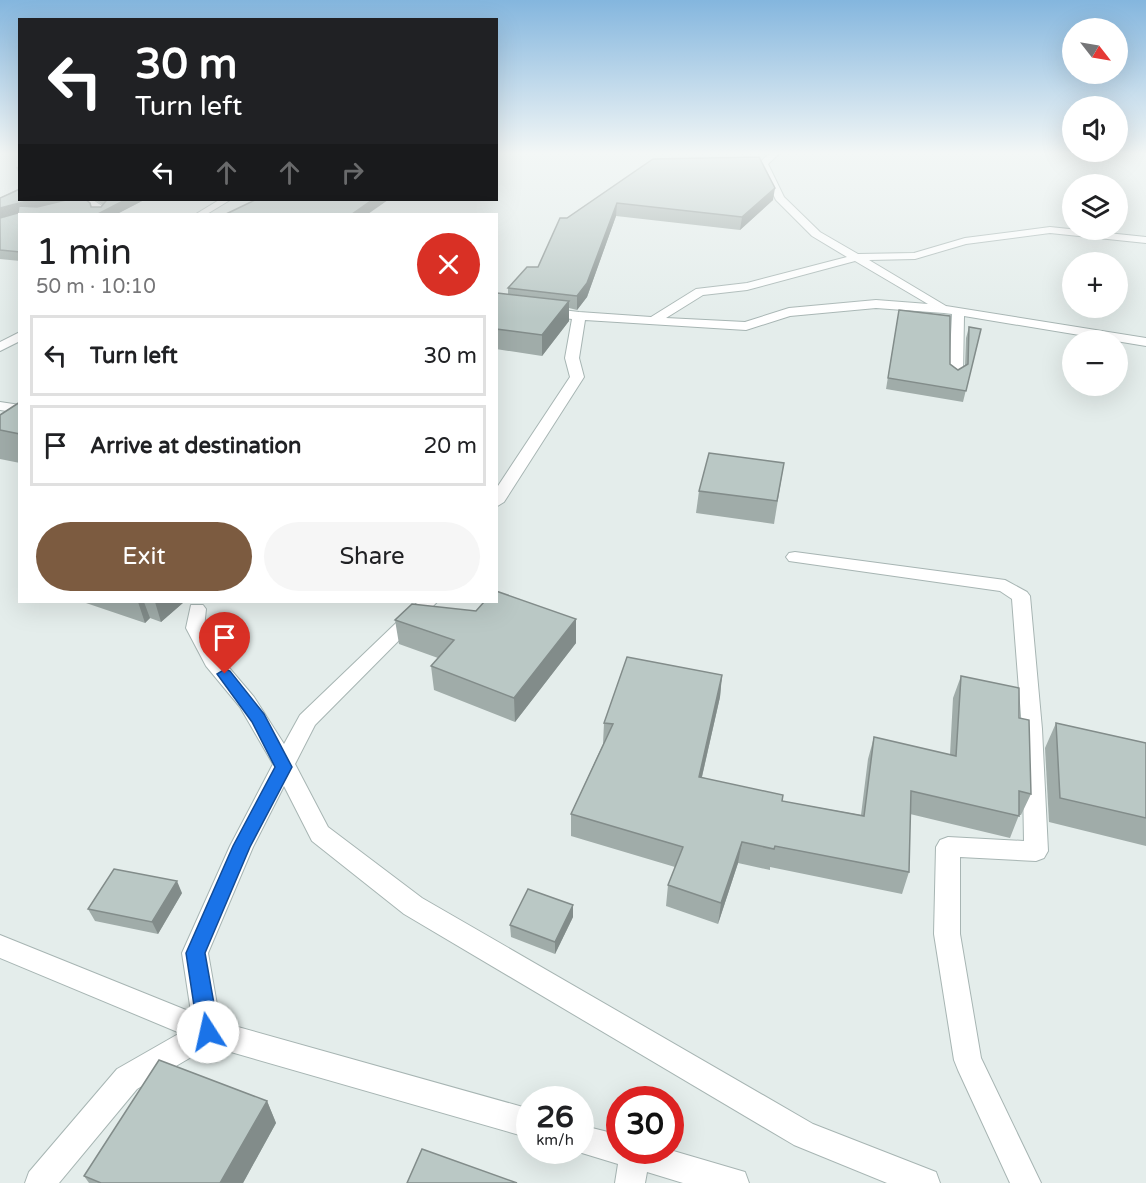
<!DOCTYPE html>
<meta charset="utf-8">
<style>
:root{--surface:#fff;--page:#f6f6f6;--text:#202124;--muted:#757577;--line:#e0e0e0;--accent:#7c5b40}
body{margin:0;font-family:"Varela Round",sans-serif;background:var(--page);color:var(--text);height:100vh;display:flex;flex-direction:column;font-size:22px;white-space:nowrap}
*{box-sizing:border-box;margin:0}
p{font-size:20px;color:var(--muted)}
.icon{flex:none;width:33px;height:33px;fill:none;stroke:currentColor;stroke-width:2;stroke-linecap:round;stroke-linejoin:round}
.map{position:relative;flex:1;overflow:hidden}
.side{position:absolute;left:18px;top:213px;width:480px;height:390px;display:flex;flex-direction:column;background:var(--surface);border-radius:0px;box-shadow:0 6px 24px #0002}
.side>*{flex:none}
.guide{position:absolute;left:18px;top:18px;width:480px;height:183px;border-radius:0px;box-shadow:0 6px 24px #0002;background:#202124;color:#fff;overflow:hidden}
.needle{width:39px;rotate:121deg}
.buttons{position:absolute;left:1062px;top:18px;display:grid;gap:12px}
.buttons a{display:grid;place-items:center;width:66px;height:66px;border-radius:50%;background:var(--surface);box-shadow:0 6px 24px #0002;font-size:30px}
.speed{position:absolute;left:516px;top:1086px;display:flex;gap:12px;font-size:30px;font-weight:700;text-align:center}
.speed>*{display:grid;place-content:center;width:78px;height:78px;border-radius:50%;background:var(--surface);box-shadow:0 6px 24px #0002;line-height:1}
.speed small{font-size:15px;font-weight:400}
.speed .limit{border:9px solid #d22;background:#fff;color:#111}
.pin{position:absolute;display:grid;place-items:center;width:51px;height:51px;color:#fff;margin:-62px -26px;border-radius:50% 50% 50% 0;rotate:-45deg;box-shadow:0 0 6px #0007}
.pin .icon{rotate:45deg}
.me{position:absolute;width:66px;margin:-33px;rotate:350deg;stroke-linejoin:round;filter:drop-shadow(0 0 4px #0008)}
.turn{display:flex;align-items:center;gap:21px;height:126px;padding:0 18px;font-size:27px}
.turn .icon{width:78px;height:78px;stroke-width:2.5}
.turn b{display:block;font-size:42px;line-height:51px}
.lanes{display:flex;align-items:center;height:57px;padding:0 18px;background:#0003;justify-content:center;gap:30px;direction:ltr}
.lanes .off{opacity:.35}
.round{display:grid;place-items:center;flex:none;width:63px;height:63px;border-radius:32px;background:var(--page)}
.head{display:flex;align-items:center;justify-content:space-between;height:102px;padding:0 18px}
h1{font-size:36px;font-weight:600;line-height:45px}
.cta{display:flex;gap:12px;margin-top:auto;padding:12px 18px}
.cta a{flex:1;height:69px;border-radius:36px;background:var(--accent);color:#fff;font-size:24px;font-weight:600;line-height:69px;text-align:center}
.cta a+a{background:var(--page);color:var(--text)}
ul{padding:0;list-style:none}
li{display:flex;align-items:center;gap:18px;height:81px;margin:0 12px 9px;padding:0 6px;border:3px solid var(--line);border-radius:0px}
li div{flex:1}
li b{display:block;font-size:22px}
li em{font-style:normal}
.map>svg:first-child{display:block}
.lines{fill:none;stroke-linecap:round;stroke-linejoin:round}
.minor-casing{stroke:#a7b5b3;stroke-width:2}
.minor{fill:#fff;fill-rule:evenodd}
.wall{fill:#a0aca9}
.shaded-wall{fill:#828c8a}
.building{fill:#bac8c5;stroke:#828c8a;stroke-width:1.5}
.route{fill:#1a73e8;stroke:#114b97;stroke-width:1.5}
</style>
<div class="map">
<svg width="1146" height="1183" viewBox="0 0 1146 1183">
<rect width="100%" height="100%" fill="#e4edeb"/>
<g class="lines">
<defs>
<g id="minor">
<path d="M769 154H779L768 164 784 197 820 232 858 254 914 253 965 238 1050 227 1146 237V243L1050 233 966 244 915 259 869 260 946 306 1146 338V346L964 316 963 375 956 379 949 375 952 314 944 313 876 308 790 316 746 330 585 320 579 358 584 377 504 502 496 507V489L570 377 565 358 572 319 496 310V302L579 312 651 317 696 289 747 283 847 257 812 236 776 200 758 164ZM855 261 928 304 876 300 789 308 745 322 666 318 703 295 747 290Z"/>
<polygon points="82,200 93,200 105,208 104,214 94,214 96,211"/>
<polygon points="219,200 230,200 207,214 196,214"/>
<polygon points="20,332 20,341 0,351 0,342"/>
<polygon points="0,402 20,405 20,413 0,410"/>
<polygon points="795,552 1005,580 1027,592 1030,596 1042,729 1048,851 1044,858 1036,861 960,857 960,934 981,1058 1041,1183 1010,1183 958,1070 954,1060 934,934 936,847 940,840 948,837 1024,841 1022,729 1012,599 1000,591 789,561 786,557 789,553"/>
<polygon points="418,602 437,602 315,725 295,764 328,827 422,898 813,1124 936,1172 940,1183 887,1183 794,1145 404,914 312,841 284,786 253,847 208,953 220,1022 530,1109 530,1138 210,1046 137,1089 59,1183 25,1183 29,1172 117,1069 180,1033 0,958 0,935 191,1012 182,953 230,846 273,764 240,707 206,666 186,628 191,605 203,605 206,609 204,628 220,657 254,697 284,744 300,715"/>
<polygon points="580,1125 620,1135 620,1150 670,1150 745,1172 749,1183 683,1183 647,1172 645,1183 615,1183 618,1164 572,1150 580,1150"/>
</g>
</defs>
<use href="#minor" class="minor-casing"/>
<use href="#minor" class="minor"/>
</g>
<g class="wall">
<polygon points="653,159 773,200 740,230 616,216 587,297 577,310 569,308 569,321 542,356 496,349 496,294 508,294 508,288 538,267 567,218"/>
<polygon points="20,166 20,176 16,167"/>
<polygon points="20,188 20,200 65,200 55,202 66,200 86,200 90,203 92,207 101,207 103,205 95,200 144,200 117,214 20,214 20,261 0,259 0,218 10,215 0,218 0,198"/>
<polygon points="899,310 950,364 958,370 965,366 966,338 969,327 981,329 963,402 886,389"/>
<polygon points="20,402 20,463 0,459 0,415"/>
<polygon points="784,463 774,524 696,513 699,491"/>
<polygon points="83,602 184,602 161,622 150,618 145,623"/>
<polygon points="395,620 576,643 515,722 434,690 431,666 438,658 399,644"/>
<polygon points="722,675 720,697 702,777 782,801 861,815 868,759 874,737 950,755 953,698 961,676 1019,718 1031,794 1021,815 1019,815 1010,838 910,814 909,872 902,894 770,867 770,870 738,863 718,924 666,906 668,885 675,867 571,836 571,814 603,744 604,723"/>
<polygon points="1056,723 1146,743 1146,846 1049,822 1045,748"/>
<polygon points="182,893 158,934 95,921 88,909"/>
<polygon points="573,917 555,954 511,937 510,925"/>
<polygon points="267,1101 276,1123 243,1183 89,1183 84,1176"/>
</g>
<g class="shaded-wall">
<polygon points="775,188 773,200 740,230 742,217"/>
<polygon points="31,200 65,200 0,218 0,208"/>
<polygon points="125,200 144,200 117,214 98,214"/>
<polygon points="372,200 388,200 368,214 352,214"/>
<polygon points="617,203 616,216 587,297 577,310 577,296"/>
<polygon points="569,301 569,321 542,356 542,335"/>
<polygon points="138,602 144,602 150,618 145,623"/>
<polygon points="155,602 184,602 161,622"/>
<polygon points="576,619 576,643 515,722 514,698"/>
<polygon points="722,675 720,697 697,798 699,777"/>
<polygon points="742,842 738,863 718,924 721,903"/>
<polygon points="177,881 182,893 158,934 152,922"/>
<polygon points="573,905 573,917 555,954 555,942"/>
<polygon points="267,1101 276,1123 243,1183 220,1183"/>
</g>
<g class="building">
<polygon points="759,157 775,188 742,217 617,203 587,283 577,296 508,288 527,267 538,267 560,218 567,218 653,159"/>
<polygon points="20,189 20,200 31,200 0,208 0,198"/>
<polygon points="66,200 86,200 90,203 91,207 101,207 106,201 104,200 125,200 98,214 20,214 20,252 0,250 0,218 18,213 19,206 37,207"/>
<polygon points="255,200 372,200 352,214 226,214"/>
<polygon points="497,293 569,301 542,335 496,329 496,294"/>
<polygon points="899,310 950,316 950,364 958,370 968,364 969,327 981,329 966,391 888,378"/>
<polygon points="20,402 20,434 0,430 0,415"/>
<polygon points="709,453 784,463 777,501 699,491"/>
<polygon points="496,591 576,619 514,698 431,666 454,640 395,620 412,604 476,611 484,602 496,602"/>
<polygon points="627,657 722,675 699,777 783,795 782,801 864,816 874,737 956,756 961,676 1019,688 1019,718 1029,720 1031,794 1019,791 1019,816 911,791 909,872 775,846 774,849 742,842 721,903 668,885 683,847 571,814 613,724 604,723"/>
<polygon points="1056,723 1146,743 1146,818 1060,798"/>
<polygon points="114,869 177,881 152,922 88,909"/>
<polygon points="528,889 573,905 555,942 510,925"/>
<polygon points="159,1060 267,1101 220,1183 101,1183 84,1176"/>
<polygon points="422,1149 517,1183 407,1183"/>
</g>
<linearGradient id="sky" x2="0" y2="1"><stop stop-color="#84b6de"/><stop offset="0.48" stop-color="#f3f7f6"/><stop offset="1" stop-color="#f3f7f6" stop-opacity="0"/></linearGradient>
<rect width="1146" height="319" fill="url(#sky)"/>
<polygon class="route" points="225,669 230,671 264,714 292,767 250,847 205,953 219,1032 216,1039 208,1042 201,1039 198,1032 186,953 233,846 275,767 252,722 217,674"/>
</svg>
<div class="buttons">
<a><svg class="needle" viewBox="-14 -14 28 28"><path d="M0-13l5 13h-10z" fill="#e53935"/><path d="M0 13l5-13h-10z" fill="#757577"/></svg></a>
<a><svg class="icon" aria-label="sound" viewBox="0 0 24 24"><path d="M4 9h4l5-4v14l-5-4H4zM17 9q2 3 0 6"/></svg></a>
<a><svg class="icon" aria-label="layers" viewBox="0 0 24 24"><path d="M12 4l9 5-9 5-9-5zM3 14l9 5 9-5"/></svg></a>
<a>+</a>
<a>−</a>
</div>
<div class="speed"><div>26<small>km/h</small></div><div class="limit">30</div></div>
<div class="pin" style="left:225px;top:674px;background:#d93025"><svg class="icon" aria-label="arrive" viewBox="0 0 24 24"><path d="M6 21V4h12l-3 4 3 4H6"/></svg></div>
<svg class="me" style="left:208px;top:1032px" viewBox="-20 -20 40 40"><circle r="19" fill="#fff"/><path d="M0-13L10 11 0 6-10 11z" fill="#1a73e8"/></svg>
<div class="guide">
<div class="turn"><svg class="icon" aria-label="left" viewBox="0 0 24 24"><path d="M17 20v-9H6M10 6l-5 5 5 5"/></svg><div><b>30 m</b>Turn left</div></div>
<div class="lanes"><svg class="icon" aria-label="left" viewBox="0 0 24 24"><path d="M17 20v-9H6M10 6l-5 5 5 5"/></svg><svg class="icon off" aria-label="ahead" viewBox="0 0 24 24"><path d="M12 20V5M6 11l6-6 6 6"/></svg><svg class="icon off" aria-label="ahead" viewBox="0 0 24 24"><path d="M12 20V5M6 11l6-6 6 6"/></svg><svg class="icon off" aria-label="right" viewBox="0 0 24 24"><path d="M7 20v-9h11M14 6l5 5-5 5"/></svg></div>
</div>
<section class="side">
<div class="head"><div><h1>1 min</h1><p>50 m · 10:10</p></div><a class="round" style="background:#d93025;color:#fff"><svg class="icon" aria-label="close" viewBox="0 0 24 24"><path d="M6 6l12 12M18 6L6 18"/></svg></a></div>
<ul>
<li><svg class="icon" aria-label="left" viewBox="0 0 24 24"><path d="M17 20v-9H6M10 6l-5 5 5 5"/></svg><div><b>Turn left</b></div><em>30 m</em></li>
<li><svg class="icon" aria-label="arrive" viewBox="0 0 24 24"><path d="M6 21V4h12l-3 4 3 4H6"/></svg><div><b>Arrive at destination</b></div><em>20 m</em></li>
</ul>
<div class="cta"><a>Exit</a><a>Share</a></div>
</section>
</div>
